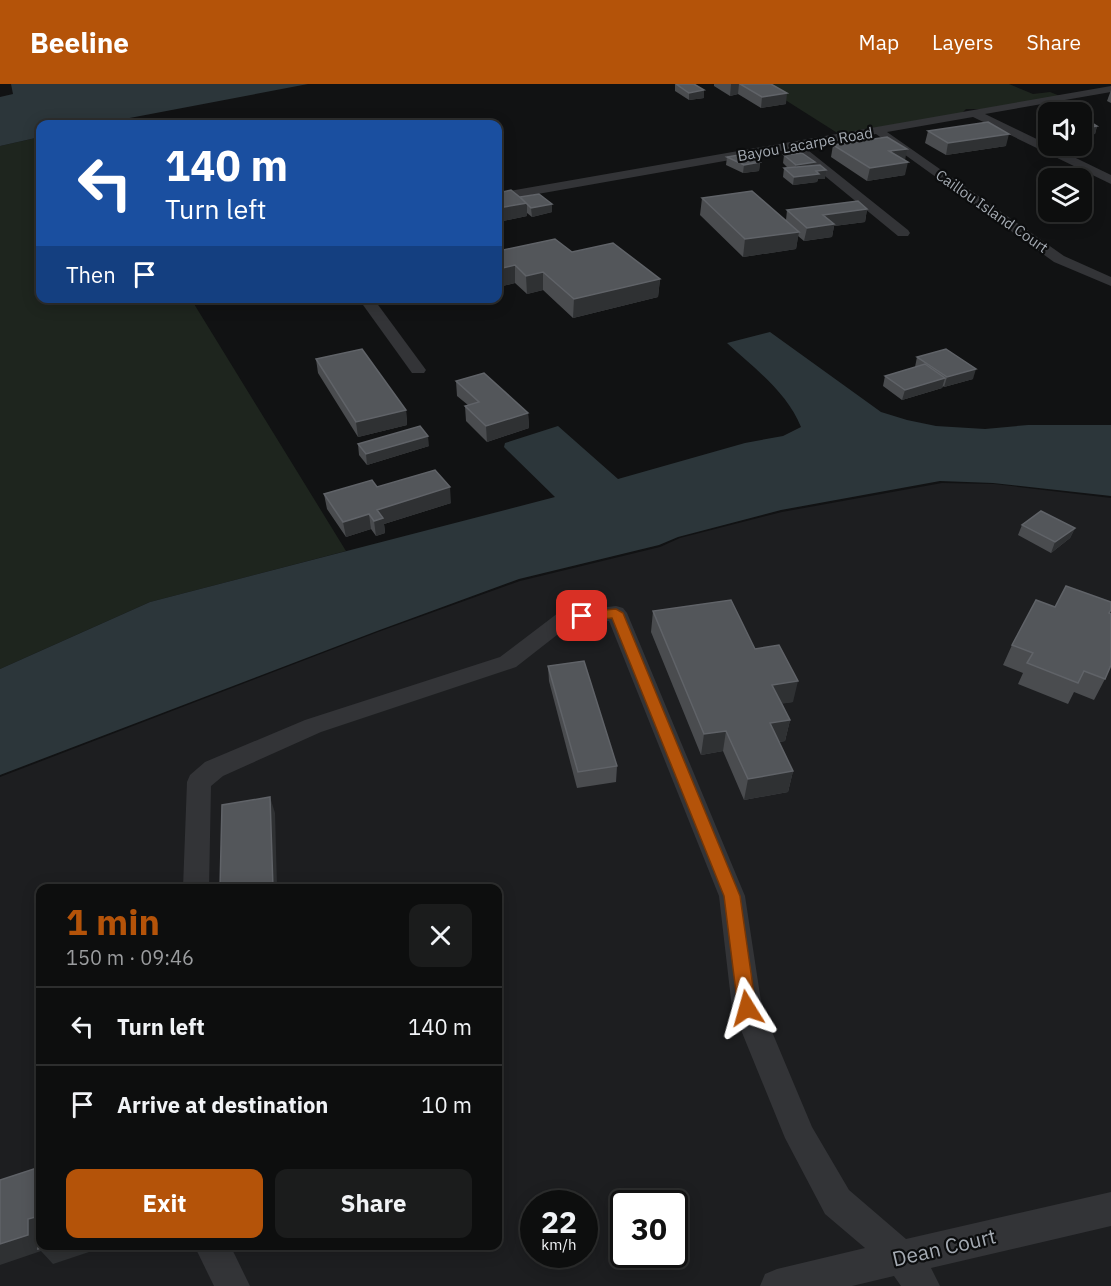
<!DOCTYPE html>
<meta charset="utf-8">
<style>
:root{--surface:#0d0e0e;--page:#1b1c1c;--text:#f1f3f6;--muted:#9a9c9e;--line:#2d2e2e;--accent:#b45309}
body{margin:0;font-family:"IBM Plex Sans",sans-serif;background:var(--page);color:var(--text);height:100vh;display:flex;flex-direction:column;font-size:22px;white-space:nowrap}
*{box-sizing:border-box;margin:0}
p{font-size:20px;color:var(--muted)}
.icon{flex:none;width:33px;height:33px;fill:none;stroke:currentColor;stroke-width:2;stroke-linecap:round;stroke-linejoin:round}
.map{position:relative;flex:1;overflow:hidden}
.sheet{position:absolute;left:36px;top:800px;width:466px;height:366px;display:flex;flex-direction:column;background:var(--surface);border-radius:12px;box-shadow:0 3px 15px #0003,0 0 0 2px var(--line)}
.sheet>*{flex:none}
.top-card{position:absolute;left:36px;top:36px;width:466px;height:183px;border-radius:12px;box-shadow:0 3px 15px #0003,0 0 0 2px var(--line);background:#1a4fa0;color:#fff;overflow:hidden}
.fabs{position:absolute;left:1038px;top:18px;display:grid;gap:12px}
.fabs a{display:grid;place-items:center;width:54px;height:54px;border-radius:12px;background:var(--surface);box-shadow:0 3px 15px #0003,0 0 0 2px var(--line);font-size:30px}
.speed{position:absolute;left:520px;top:1106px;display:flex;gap:12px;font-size:30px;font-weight:700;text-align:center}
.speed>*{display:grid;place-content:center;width:78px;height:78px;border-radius:50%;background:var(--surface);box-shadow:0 3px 15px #0003,0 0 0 2px var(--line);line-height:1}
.speed small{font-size:15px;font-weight:400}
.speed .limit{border:3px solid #111;border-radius:9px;background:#fff;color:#111}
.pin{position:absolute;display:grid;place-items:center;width:51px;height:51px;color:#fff;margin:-26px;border-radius:12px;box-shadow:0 3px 9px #0006}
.me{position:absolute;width:66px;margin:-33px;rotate:352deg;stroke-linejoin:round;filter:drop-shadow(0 0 4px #0008)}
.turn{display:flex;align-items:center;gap:21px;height:126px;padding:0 30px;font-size:27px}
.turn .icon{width:78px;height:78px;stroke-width:2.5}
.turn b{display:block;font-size:42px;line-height:51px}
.then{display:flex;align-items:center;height:57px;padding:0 30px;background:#0003;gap:12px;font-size:22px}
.round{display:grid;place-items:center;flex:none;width:63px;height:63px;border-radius:12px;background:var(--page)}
.summary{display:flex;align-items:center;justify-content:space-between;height:102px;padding:0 30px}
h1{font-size:36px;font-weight:700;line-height:45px;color:var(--accent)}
.button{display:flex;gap:12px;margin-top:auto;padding:12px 30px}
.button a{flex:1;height:69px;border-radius:12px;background:var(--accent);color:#fff;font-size:24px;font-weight:700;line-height:69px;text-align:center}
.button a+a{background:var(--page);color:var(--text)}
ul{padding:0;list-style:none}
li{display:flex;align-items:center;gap:18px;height:78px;padding:0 30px;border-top:2px solid var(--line)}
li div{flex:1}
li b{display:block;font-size:22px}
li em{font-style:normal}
header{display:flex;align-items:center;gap:36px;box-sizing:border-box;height:84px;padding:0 30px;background:var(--accent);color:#fff}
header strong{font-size:28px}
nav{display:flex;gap:33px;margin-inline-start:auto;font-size:21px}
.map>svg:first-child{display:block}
.built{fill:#1d1e20;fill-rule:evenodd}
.green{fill:#1e251e}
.water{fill:#2c363a}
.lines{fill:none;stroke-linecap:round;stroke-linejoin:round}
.street{fill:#333437;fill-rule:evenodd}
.wall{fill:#4a4c4f}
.shaded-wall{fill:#2f3133}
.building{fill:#53565a;stroke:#606368;stroke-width:1.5}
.route{fill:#b45309;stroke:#753606;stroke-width:1.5}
.labels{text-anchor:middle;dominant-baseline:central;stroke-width:4.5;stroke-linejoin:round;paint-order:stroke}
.far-street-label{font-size:15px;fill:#a4aab2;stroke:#0c0d0e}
.near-street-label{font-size:21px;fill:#a4aab2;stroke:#0c0d0e}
</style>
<header>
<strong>Beeline</strong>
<nav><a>Map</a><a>Layers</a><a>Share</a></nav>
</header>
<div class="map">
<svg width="1111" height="1202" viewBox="0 0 1111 1202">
<rect width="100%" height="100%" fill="#111213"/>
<path class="built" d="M942 399 994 400 1111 414V1202H0V693L378 548 520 497 660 463 680 454 782 428ZM40 804H498V1161H40ZM534 1119H585V1170H534ZM624 1119H675V1170H624Z"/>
<g class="green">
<polygon points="760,0 1009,0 1033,10 1050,8 1060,12 984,25 966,25 962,29 839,50"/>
<polygon points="40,53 40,214 191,215 346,467 150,518 0,585 0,62"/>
</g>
<g class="water">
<polygon points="11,0 308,0 98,40 40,40 40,53 0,62 0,13 13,10"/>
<path d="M770 248 881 328 907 336 936 342 985 345 1028 341H1111V412L993 399 940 397 781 426 678 453 659 461 519 495 377 547 0 691V585L150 518 555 413 504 363 505 359 558 342 618 395 745 359 783 352 801 343C787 308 754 284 727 259Z"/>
</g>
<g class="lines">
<g class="street">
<polygon points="1111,2 1111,8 985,30 1111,91 1111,100 973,33 887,48 1064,172 1111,193 1111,202 1054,178 876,50 804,63 908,146 910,149 908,152 898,152 792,65 498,117 498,109"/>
<polygon points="358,214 373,214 426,286 424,289 412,289"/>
<polygon points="616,522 623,524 627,529 745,812 762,924 812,1043 849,1106 906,1155 1111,1108 1111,1142 931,1184 940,1202 901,1202 894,1192 852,1202 760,1202 765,1190 777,1185 865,1164 825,1130 785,1054 732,924 719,812 609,537 571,540 516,583 321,648 223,692 211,702 209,804 183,804 187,698 190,691 205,678 305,636 500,573 558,529"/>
<polygon points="194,1161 230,1161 250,1202 214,1202"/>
</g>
</g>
<g class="wall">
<polygon points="675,0 704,14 689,16 675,7"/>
<polygon points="714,0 771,0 786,20 761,24 738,10 730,12 714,2"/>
<polygon points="1111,6 1111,19 1107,17"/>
<polygon points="1048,33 1048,48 1036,42 1039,34"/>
<polygon points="1082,33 1097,42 1095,50 1088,51 1082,49"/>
<polygon points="928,47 1006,62 946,71 925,59"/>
<polygon points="833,61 905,77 905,91 867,97 831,73"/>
<polygon points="784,71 815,78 814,81 825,95 818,95 817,98 793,101 783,93 784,84 788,84 783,79"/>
<polygon points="727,73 759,76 759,78 760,78 759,87 743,89 726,81"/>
<polygon points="498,109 520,113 552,128 532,133 527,129 527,132 498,138"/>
<polygon points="702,114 786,136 787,126 867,125 865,138 834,142 832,153 804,157 798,152 796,165 743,173 700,131"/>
<polygon points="498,167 572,168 660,195 658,213 573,234 543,206 527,210 515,199 498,203"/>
<polygon points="917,273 973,295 944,303 943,302 942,304 902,316 883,302 885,292 915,283"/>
<polygon points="316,275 406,326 407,341 358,353 318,289"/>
<polygon points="456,297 528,329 529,344 487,358 466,337 465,322 468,321 457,312"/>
<polygon points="358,360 429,362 367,381 359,371"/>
<polygon points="377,403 451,419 384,440 385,449 376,452 371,445 346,453 327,425 324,410"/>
<polygon points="1022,441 1075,444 1070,454 1051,469 1018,451"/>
<polygon points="1055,523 1109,529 1105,595 1094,616 1074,608 1068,620 1018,600 1023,589 1003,581 1012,561"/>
<polygon points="653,527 755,565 793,618 782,619 790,636 785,657 779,658 793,687 788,708 744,716 723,667 701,671 651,548"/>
<polygon points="548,582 617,682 616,698 577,704 549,597"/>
</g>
<g class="shaded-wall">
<polygon points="731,0 739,0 738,10 730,12"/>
<polygon points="704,6 704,14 689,16 689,9"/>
<polygon points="787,9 786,20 761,24 762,13"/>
<polygon points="1097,42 1095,50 1088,51 1091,43"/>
<polygon points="1009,50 1006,62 946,71 948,59"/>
<polygon points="907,65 905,77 889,67"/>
<polygon points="757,76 759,76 759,79 760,78 759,87 743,89 744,81"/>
<polygon points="815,78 814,87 795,89 796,81"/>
<polygon points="908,78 905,91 867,97 870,84"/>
<polygon points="826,86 825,95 818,95 817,98 793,101 794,93 816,87"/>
<polygon points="527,119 527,132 498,138 498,124"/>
<polygon points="552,120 552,128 532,133 531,124"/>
<polygon points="867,125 865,138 834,142 832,153 804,157 807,144 823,131"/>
<polygon points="799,148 796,165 743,173 745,155"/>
<polygon points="515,181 515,199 498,203 498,185"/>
<polygon points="543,188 543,206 527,210 526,192"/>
<polygon points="660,195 658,213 573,234 574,215"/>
<polygon points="976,285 973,295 944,303 947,293"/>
<polygon points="945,294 942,304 902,316 905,306"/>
<polygon points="406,326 407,341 358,353 356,338"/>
<polygon points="528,329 529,344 487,358 486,342"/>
<polygon points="428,352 429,362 367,381 366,370"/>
<polygon points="450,403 451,419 384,440 385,449 376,452 374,437 377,426"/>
<polygon points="369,430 371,445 346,453 343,438"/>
<polygon points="1075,444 1070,454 1051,469 1055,458"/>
<polygon points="798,597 793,618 768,622 772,601"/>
<polygon points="790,636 785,657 766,660 770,639"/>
<polygon points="726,647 723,667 701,671 704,650"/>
<polygon points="793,687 788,708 744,716 748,695"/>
<polygon points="270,713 275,729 277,804 273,804"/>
<polygon points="39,1132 49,1161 95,1161 95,1166 53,1180 41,1167 0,1181 0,1160 28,1135"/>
</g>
<g class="building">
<polygon points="676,0 694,0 704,6 689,9"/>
<polygon points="740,0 771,0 787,9 762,13"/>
<polygon points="1048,33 1048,39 1039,34"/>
<polygon points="1082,33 1097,42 1091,43 1082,41"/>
<polygon points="988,38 1009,50 948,59 928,47"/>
<polygon points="887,53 907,65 889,67 908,78 870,84 833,61"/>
<polygon points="750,69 759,76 757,76 760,78 744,81 727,73"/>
<polygon points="802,69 815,78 796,81 784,71"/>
<polygon points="820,81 826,86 816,87 819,90 794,93 784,84"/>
<polygon points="511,106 527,119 498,124 498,109"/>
<polygon points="752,107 799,148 745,155 702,114"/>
<polygon points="539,110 552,120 531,124 520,113"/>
<polygon points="858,117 867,125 823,131 834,140 807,144 787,126"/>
<polygon points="555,155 572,168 613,159 660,195 574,215 543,188 526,192 515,181 498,185 498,167"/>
<polygon points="362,265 406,326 356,338 316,275"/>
<polygon points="946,265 976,285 947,293 917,273"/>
<polygon points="925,280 945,294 905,306 885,292"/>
<polygon points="484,289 528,329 486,342 465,322 479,318 456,297"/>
<polygon points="420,342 428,352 366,370 358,360"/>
<polygon points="435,386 450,403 377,426 383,434 374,437 369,430 343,438 324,410 372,396 377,403"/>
<polygon points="1041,427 1075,444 1055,458 1022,441"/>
<polygon points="1066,502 1111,518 1111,526 1109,529 1111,530 1111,581 1105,595 1084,587 1078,599 1027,579 1033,569 1012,561 1036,516 1055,523"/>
<polygon points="731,516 755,565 779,561 798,597 772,601 790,636 770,639 793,687 748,695 726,647 704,650 653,527"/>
<polygon points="584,577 617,682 578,688 548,582"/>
<polygon points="270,713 273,804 220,804 222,721"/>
<polygon points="40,998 40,1161 49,1161 38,1165 39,1132 28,1135 28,1151 0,1160 0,1096 40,1083"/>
</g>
<polygon class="route" points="616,525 623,529 740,812 756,924 753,930 747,932 741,930 738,924 724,812 612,534 582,537 576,532 582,528"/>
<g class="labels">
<g class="far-street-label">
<text transform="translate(805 60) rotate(-10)">Bayou Lacarpe Road</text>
<text transform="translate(992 127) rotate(35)">Caillou Island Court</text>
</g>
<g class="near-street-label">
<text transform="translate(944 1163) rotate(-13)">Dean Court</text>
</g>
</g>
</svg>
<div class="fabs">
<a><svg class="icon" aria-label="sound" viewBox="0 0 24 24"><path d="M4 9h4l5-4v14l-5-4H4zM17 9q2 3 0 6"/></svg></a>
<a><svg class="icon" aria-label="layers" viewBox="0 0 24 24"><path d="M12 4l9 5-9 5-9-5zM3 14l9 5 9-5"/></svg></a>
</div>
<div class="speed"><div>22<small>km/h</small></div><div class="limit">30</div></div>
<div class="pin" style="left:582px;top:532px;background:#d93025"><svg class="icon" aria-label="arrive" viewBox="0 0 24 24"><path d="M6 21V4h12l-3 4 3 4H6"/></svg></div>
<svg class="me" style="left:747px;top:924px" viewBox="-20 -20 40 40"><path d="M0-17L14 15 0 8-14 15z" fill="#b45309" stroke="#fff" stroke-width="4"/></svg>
<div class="top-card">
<div class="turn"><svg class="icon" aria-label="left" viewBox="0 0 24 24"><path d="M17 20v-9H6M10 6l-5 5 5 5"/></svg><div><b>140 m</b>Turn left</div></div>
<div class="then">Then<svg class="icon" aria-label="arrive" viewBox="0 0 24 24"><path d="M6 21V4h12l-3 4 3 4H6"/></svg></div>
</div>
<section class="sheet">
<div class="summary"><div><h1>1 min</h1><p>150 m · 09:46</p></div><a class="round"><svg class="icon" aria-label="close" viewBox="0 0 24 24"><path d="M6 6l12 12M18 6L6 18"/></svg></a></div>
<ul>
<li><svg class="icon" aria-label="left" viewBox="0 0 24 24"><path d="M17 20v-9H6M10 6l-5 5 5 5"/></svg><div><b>Turn left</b></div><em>140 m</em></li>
<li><svg class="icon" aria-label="arrive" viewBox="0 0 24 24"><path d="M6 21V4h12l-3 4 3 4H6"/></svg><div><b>Arrive at destination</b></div><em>10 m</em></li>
</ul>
<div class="button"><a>Exit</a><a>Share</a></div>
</section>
</div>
